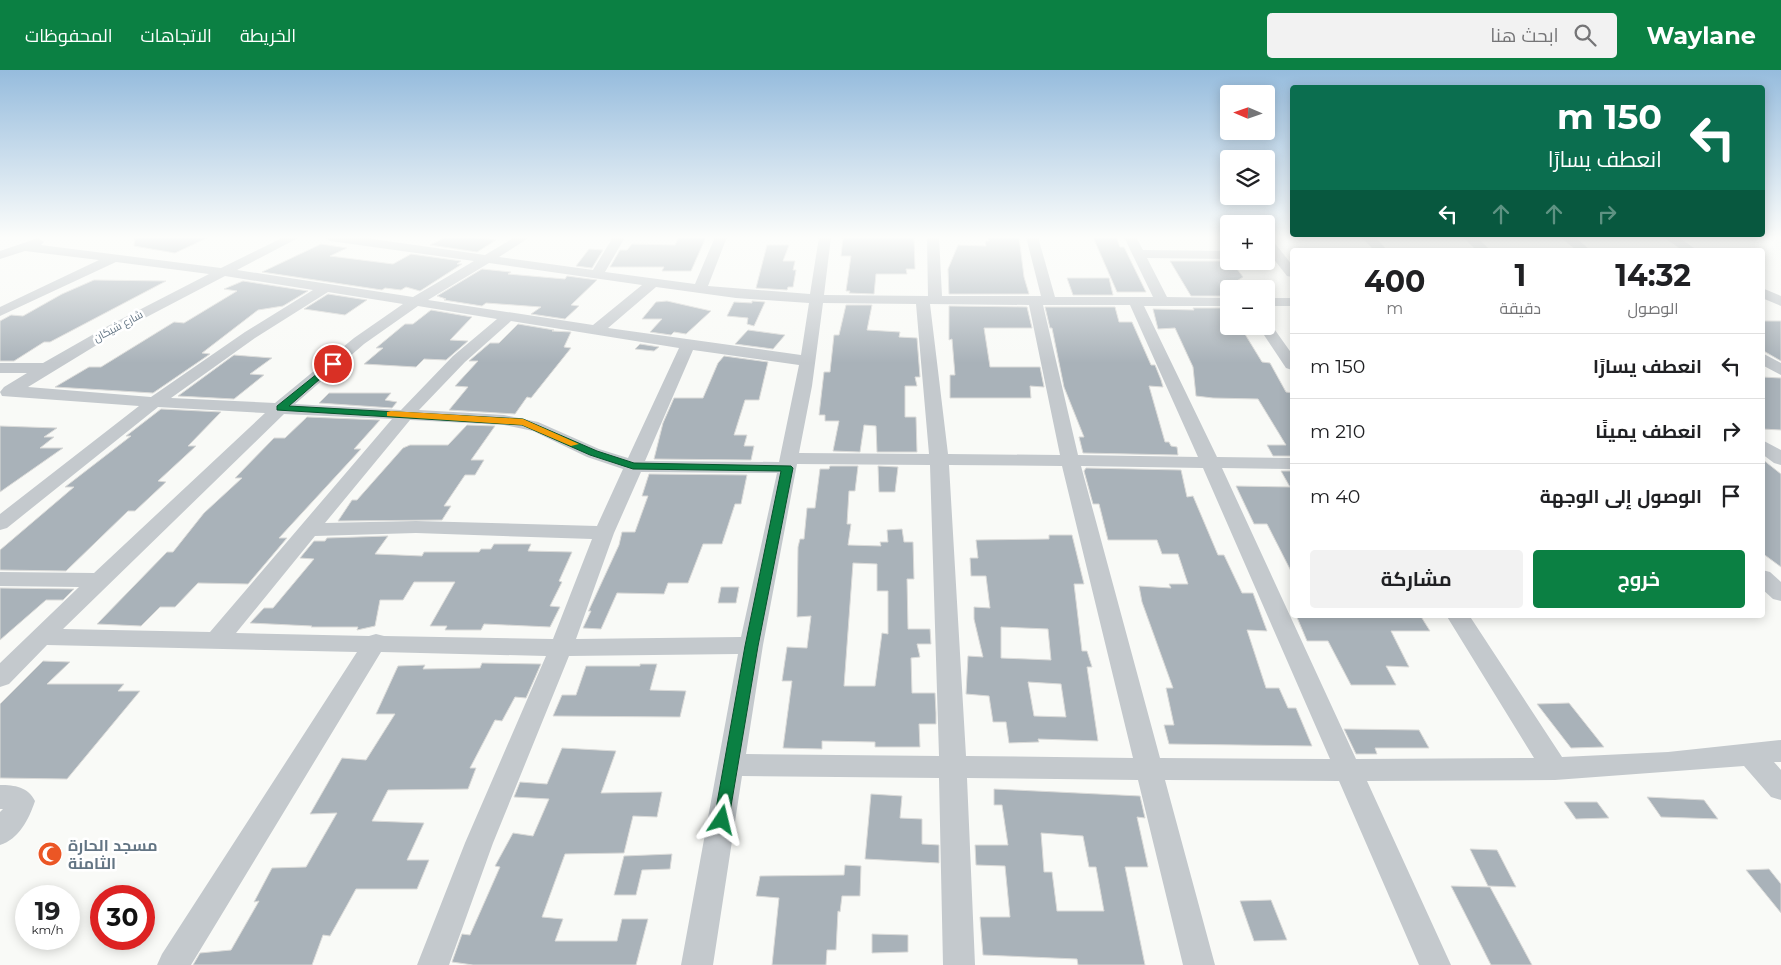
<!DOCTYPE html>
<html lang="ar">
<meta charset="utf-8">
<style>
:root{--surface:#fff;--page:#f2f2f2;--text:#202124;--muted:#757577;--line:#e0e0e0;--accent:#0b8043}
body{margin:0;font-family:Montserrat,Cairo,sans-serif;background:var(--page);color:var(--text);direction:rtl;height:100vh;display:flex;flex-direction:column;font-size:19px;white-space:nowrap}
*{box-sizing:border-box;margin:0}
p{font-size:16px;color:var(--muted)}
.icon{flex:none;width:28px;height:28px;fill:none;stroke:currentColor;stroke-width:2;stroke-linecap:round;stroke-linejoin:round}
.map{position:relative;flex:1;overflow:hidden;direction:ltr}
.panel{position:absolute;left:1290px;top:178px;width:475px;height:370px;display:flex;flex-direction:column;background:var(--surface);border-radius:5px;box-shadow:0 2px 12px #0003;direction:rtl}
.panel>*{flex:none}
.banner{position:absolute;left:1290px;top:15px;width:475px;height:152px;border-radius:5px;box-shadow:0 2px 12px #0003;direction:rtl;background:#0b6e4f;color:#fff;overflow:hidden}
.needle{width:32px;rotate:272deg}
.tools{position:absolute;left:1220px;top:15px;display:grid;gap:10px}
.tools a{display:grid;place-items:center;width:55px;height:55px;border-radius:5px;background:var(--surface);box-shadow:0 2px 12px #0003;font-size:25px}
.speed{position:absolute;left:15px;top:815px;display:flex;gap:10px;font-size:25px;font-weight:700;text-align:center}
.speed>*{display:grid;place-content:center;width:65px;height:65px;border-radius:50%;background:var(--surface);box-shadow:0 2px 12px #0003;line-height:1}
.speed small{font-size:12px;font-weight:400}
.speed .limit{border:8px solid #d22;background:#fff;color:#111}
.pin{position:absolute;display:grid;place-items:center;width:42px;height:42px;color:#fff;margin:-21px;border:2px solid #fff;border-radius:50%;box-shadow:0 1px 5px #0007}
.me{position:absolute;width:55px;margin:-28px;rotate:10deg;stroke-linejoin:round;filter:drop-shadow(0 0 4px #0008)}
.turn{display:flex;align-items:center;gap:18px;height:105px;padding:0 20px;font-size:22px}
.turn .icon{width:65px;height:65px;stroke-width:2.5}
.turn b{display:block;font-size:35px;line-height:42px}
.lanes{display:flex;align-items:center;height:48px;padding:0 20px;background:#0003;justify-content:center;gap:25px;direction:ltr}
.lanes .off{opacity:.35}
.eta{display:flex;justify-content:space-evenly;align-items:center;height:85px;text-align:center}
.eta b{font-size:30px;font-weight:700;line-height:35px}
.primary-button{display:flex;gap:10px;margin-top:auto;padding:10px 20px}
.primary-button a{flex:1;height:58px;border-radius:5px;background:var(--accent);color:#fff;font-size:20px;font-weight:700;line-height:58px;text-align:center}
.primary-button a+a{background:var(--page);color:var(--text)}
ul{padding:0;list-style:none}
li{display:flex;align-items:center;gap:15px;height:65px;padding:0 20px;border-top:1px solid var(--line)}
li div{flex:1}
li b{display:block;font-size:19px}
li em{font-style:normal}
header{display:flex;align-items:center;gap:30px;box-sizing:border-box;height:70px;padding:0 25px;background:var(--accent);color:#fff}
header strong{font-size:24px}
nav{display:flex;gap:28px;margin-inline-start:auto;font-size:18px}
.search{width:350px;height:45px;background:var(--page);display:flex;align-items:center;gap:12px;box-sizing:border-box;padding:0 18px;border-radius:5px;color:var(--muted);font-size:19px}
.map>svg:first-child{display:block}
.building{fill:#a9b2b9;stroke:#dbdbd9;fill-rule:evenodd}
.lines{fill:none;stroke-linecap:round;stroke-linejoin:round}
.minor{fill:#c4c9cd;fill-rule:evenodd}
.route{fill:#0b8043;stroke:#07532c}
.slow{fill:#f59e0b}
.labels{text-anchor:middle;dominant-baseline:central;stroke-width:5;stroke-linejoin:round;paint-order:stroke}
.far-street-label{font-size:11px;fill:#637584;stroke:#fff}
.near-poi-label{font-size:16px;font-weight:bold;fill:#637584;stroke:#fff;text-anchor:start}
</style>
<header>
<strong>Waylane</strong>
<div class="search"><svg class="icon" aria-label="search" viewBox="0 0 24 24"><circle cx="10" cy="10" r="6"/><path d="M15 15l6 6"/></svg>ابحث هنا</div>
<nav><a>الخريطة</a><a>الاتجاهات</a><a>المحفوظات</a></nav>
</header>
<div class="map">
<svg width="1781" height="895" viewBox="0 0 1781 895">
<rect width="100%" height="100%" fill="#f9faf7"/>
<g class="building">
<polygon points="135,167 209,167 175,183 134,176"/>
<polygon points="446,167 470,167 496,170 477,182 430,175"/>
<polygon points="679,167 706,167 691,201 662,201 664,197 610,197 620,180 627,180 632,174 675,175"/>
<polygon points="843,167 914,167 915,199 906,199 907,204 876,204 874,224 849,223 850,221 846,221 851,186 841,186"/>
<polygon points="988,167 1019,167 1024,207 1029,224 949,224 948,199 958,175 986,176 985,171 989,171"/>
<polygon points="1093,167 1116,167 1120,177 1124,177 1146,222 1117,222"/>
<polygon points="321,174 347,178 330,186 393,194 411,184 461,191 457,194 462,194 420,221 406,217 401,220 385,218 382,220 262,202"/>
<polygon points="767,175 789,175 783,191 795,191 793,200 796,200 793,217 788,217 787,220 756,218"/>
<polygon points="589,179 603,180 592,198 576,196"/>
<polygon points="1170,191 1231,191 1243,207 1229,216 1229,226 1191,226"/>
<polygon points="482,199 511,202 508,204 565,209 567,206 597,210 571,235 579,236 565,249 531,244 541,237 486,233 482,236 444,230 446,229 437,226"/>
<polygon points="1067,208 1109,208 1113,225 1073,225"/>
<polygon points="94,210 166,211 50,272 44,272 14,291 0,291 0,251 11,245 23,246 62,224"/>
<polygon points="243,211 308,221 283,236 258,240 202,283 210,284 153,323 55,317 89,297 101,297 174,252 184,253 237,221 224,219"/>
<polygon points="328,224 367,230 345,245 304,239"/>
<polygon points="667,231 711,241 686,264 674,262 671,265 650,262 662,249 642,249 656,232"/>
<polygon points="752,231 765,232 754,256 747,254 748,248 727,246 734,232 752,233"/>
<polygon points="846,235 872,235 867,260 900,262 899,267 917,268 920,307 915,307 917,316 905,316 905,347 916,347 917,382 877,382 876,356 864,355 860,382 833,381 839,351 825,351 825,345 819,345 824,302 830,302 834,265 839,265"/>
<polygon points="949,236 1027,237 1032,258 984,258 990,297 1040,297 1044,317 1030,316 1031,328 950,328 950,305 955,305 952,269 949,270"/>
<polygon points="1045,237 1115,237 1119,252 1132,252 1151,295 1155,295 1161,310 1163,317 1149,316 1165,372 1169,372 1171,376 1177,377 1178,385 1083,383 1079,367 1084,367 1064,317 1052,258 1050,258"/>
<polygon points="1193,238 1229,238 1229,256 1240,256 1262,292 1270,293 1286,322 1292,323 1292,386 1273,386 1267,375 1286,375 1258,329 1213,328 1196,326 1193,297 1175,258 1158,259 1153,239 1194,240"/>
<polygon points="431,240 472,247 450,270 468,271 446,290 424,289 416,297 364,294 383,278 376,278 405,254 413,254"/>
<polygon points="1762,251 1781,251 1781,291 1762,280"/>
<polygon points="518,254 554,260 552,261 571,262 564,277 571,278 531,328 527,327 515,344 449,340 468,317 455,316 478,291 469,291 490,273 499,273"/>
<polygon points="748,260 785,265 773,279 735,274"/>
<polygon points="640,274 659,277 654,281 635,279"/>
<polygon points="234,285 272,288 250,304 264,305 234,329 178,326"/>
<polygon points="724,286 768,292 759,330 745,330 734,365 747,365 744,376 754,376 751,390 654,389 663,353 674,328 703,328 718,293"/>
<polygon points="1762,307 1781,308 1781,360 1762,359"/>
<polygon points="329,323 391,323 385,330 397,332 392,338 319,333"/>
<polygon points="161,339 221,342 188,376 196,376 158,411 166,412 135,441 128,441 66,501 0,500 0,480 74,417 65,417 131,366 126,366"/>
<polygon points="307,347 380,350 354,379 361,379 279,468 287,468 248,514 198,513 175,537 160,537 141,556 97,554 167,482 173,482 204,443 242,408 235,408 274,368 285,368"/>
<polygon points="467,355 495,356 471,390 484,390 475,405 465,405 444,436 451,436 442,450 338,451 352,430 357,430 403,378 410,375 448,375"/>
<polygon points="0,356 57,358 44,367 54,367 40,378 63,378 0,422"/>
<polygon points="1762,389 1781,404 1781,497 1762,483"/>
<path d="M830 396H858L855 421H849L847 454H851L848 475 881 476 880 472H888L887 460 902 459 904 472H913L914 509H907L908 559H930L931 574H917L920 587 911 588 912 623H935L936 643V654H919L920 677H875V672L822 671V679L783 678 792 611H782L787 577 807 578 811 546 797 547 798 477 800 469H804L807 438H815L820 399H829ZM853 493 877 494V521H888V564L882 563 875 616H844Z"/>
<polygon points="878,396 898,397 895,422 879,422"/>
<polygon points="1086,398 1181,400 1187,427 1193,426 1218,485 1224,485 1242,523 1253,523 1267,561 1247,560 1266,618 1279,618 1288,638 1296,638 1312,676 1169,674 1164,655 1174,655 1166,618 1173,618 1142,532 1139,516 1171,518 1169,514 1188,514 1178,484 1162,484 1157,470 1108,470 1099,434 1093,434 1084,401"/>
<polygon points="1281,401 1292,401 1292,503 1267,454 1254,454 1236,416 1290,417"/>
<polygon points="649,404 747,405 741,434 735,434 722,474 703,474 688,513 668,513 664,524 617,523 601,559 583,558 591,541 588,541 589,540 619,475 622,462 635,462 648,426 642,426"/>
<path d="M1049 465H1072L1084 514H1074L1082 581H1087L1092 597H1087L1098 671 1038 669 1039 672 1009 673 1006 652H993L989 626 966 624 968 586 983 587 974 549V537L990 538 986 506H971L970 488H978L976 470 1049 469ZM1001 557 1048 559 1051 590 1001 588ZM1028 612 1061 614 1066 647 1034 646Z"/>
<polygon points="388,466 375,484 422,486 424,482 479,482 481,479 491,479 494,474 531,474 528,481 572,482 559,511 562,512 550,536 560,537 550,557 484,554 481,560 445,560 447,556 430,556 455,512 414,512 403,530 380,530 375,556 357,560 358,557 311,557 312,556 250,553 264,538 273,538 314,489 300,488 314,471 325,471 327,468"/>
<polygon points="721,517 739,517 736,533 718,533"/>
<polygon points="0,518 74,519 63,530 46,530 0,570"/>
<polygon points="1296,545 1420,545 1430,561 1391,561 1409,597 1386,596 1396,615 1351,615 1328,571 1307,571"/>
<polygon points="43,591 70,592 47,614 124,614 118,621 140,621 67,709 0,708 0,634"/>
<polygon points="482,593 541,594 526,628 515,627 502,651 495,650 470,698 476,698 468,719 388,720 372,751 424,753 407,790 429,790 417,819 356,819 330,866 323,865 312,895 193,895 200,883 231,880 259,831 254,832 272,798 306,797 337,743 310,744 342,688 366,690 395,644 376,644 398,596 425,595 423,599 480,598"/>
<polygon points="640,594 657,594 650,620 686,621 680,647 553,646 562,625 576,625 586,596 640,596"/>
<polygon points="1569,633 1604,677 1571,678 1537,634"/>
<polygon points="1344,659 1419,660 1429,678 1375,678 1377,684 1356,684"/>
<polygon points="562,678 616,681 601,723 662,722 657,747 633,746 624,783 565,784 542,847 563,849 555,871 617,871 622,849 648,849 636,895 473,895 452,892 462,864 470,865 500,797 495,796 513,763 533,766 549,729 514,727 520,712 547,714"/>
<path d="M994 719 1140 726 1145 748 1137 747 1148 797H1125L1145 895H1078L1077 889 983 885 980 847H1010L1005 796 976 795 975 775H1008L1002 735H994ZM1041 763 1083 766 1089 797H1096L1104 841H1057L1052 802H1044Z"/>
<polygon points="871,724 902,726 900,748 922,749 922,774 939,775 939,793 865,789"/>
<polygon points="1647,727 1704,730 1718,749 1661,747"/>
<polygon points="1564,732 1597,732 1609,748 1576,749"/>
<polygon points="1470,779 1497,780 1516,817 1488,816"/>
<polygon points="672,784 670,799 642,800 636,825 614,825 624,786"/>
<polygon points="845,795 861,796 860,826 842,826 840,842 838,841 836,880 827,880 826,895 772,895 779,828 756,826 760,806 844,805"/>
<polygon points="1769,799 1781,814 1781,843 1746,800"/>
<polygon points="1451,816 1490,817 1532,895 1491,895"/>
<polygon points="1271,830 1287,870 1254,871 1240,831"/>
<polygon points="872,864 908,865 908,882 872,883"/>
</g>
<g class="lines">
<g class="minor">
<path d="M284 167H300L237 200 413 227 474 191 330 171 324 167H359L485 185 515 167H530L499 187 593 200 613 167H625L605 202 695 214 715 167H727L708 216 810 224 819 167H831L824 225 928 226 927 167H939L942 226H1041L1026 167H1038L1055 227H1153L1124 167H1136L1143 180 1229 181V189L1147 188 1167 227 1229 228V236H1144L1217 387 1292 388V399L1222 398 1356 689 1534 688 1446 545H1469L1562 687 1668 682 1781 670V692H1774L1781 700V730L1771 727 1744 696 1555 710 1367 711 1451 895H1419L1339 711 1165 710 1215 895H1183L1138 710 967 708 975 895H943L939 708 742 706 713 895H681L738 584 569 586 493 773 449 895H417L465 773 546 586 381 582 191 895H157L162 884 357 582 47 575 9 614 0 617V593L79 517 0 516V502L94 503 265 343 158 337 7 458 0 460V444L139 336 2 326 0 322 4 317 27 303H0V293H43L108 256 209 204 116 192 0 246V237L99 190 25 181 0 189V181L38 168 44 172 41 175 221 198ZM489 193 642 215 593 255 428 230ZM225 206 313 220 245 262 151 327 28 317 118 262ZM656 217 736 228 809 233 801 285 608 258ZM328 222 403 234 354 268 275 333 171 328 255 268ZM823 233 916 234 929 384 799 383 812 316ZM930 234 1029 235 1060 385 948 384ZM1043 235H1130L1198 387 1078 385ZM418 236 497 249 453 286 401 340 295 334 364 274ZM511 251 679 278 628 388 599 379 538 352 504 345 419 340 465 292ZM693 280 799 295 779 392 645 391ZM284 344 392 349 210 562 63 559ZM410 350 504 355 533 361 587 387 623 399 597 456 416 451 325 453ZM797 394 930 395 939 686 746 684 763 575ZM949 395 1062 396 1133 688 966 686ZM1081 396 1203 398 1330 689 1160 688ZM641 402 777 403 741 567 576 569 614 463ZM416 463 592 469 553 569 384 566 376 564 369 566 236 563 315 466Z"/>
<polygon points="1266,167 1270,167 1292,195 1292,207 1287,206 1266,179"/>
<polygon points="1361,167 1375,167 1387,180 1374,180"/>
<polygon points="1463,167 1477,167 1490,180 1476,180"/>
<polygon points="1560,167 1575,167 1590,180 1576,180"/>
<polygon points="1663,167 1678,167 1697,180 1682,180"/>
<polygon points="1762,218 1781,226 1781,236 1762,228"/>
<rect x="1266" y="228" width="26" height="8"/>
<polygon points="1266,252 1270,253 1292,284 1292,300 1286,298 1258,256 1266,256"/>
<polygon points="1762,283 1781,293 1781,305 1762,295"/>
<polygon points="1762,370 1781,380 1781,395 1774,393 1762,384"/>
<polygon points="1762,500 1770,502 1781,512 1781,531 1773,529 1762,519"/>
<path d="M0 715C15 715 28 717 35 731 29 749 19 769 0 775V742L3 739H0Z"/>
</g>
</g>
<linearGradient id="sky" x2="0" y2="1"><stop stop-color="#96bcdd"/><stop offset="0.57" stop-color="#fcfdfb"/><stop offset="1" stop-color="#fcfdfb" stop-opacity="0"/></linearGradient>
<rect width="1781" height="293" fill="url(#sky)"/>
<polygon class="route" points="333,291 337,294 336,295 289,336 523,349 597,381 634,393 791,396 793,398 758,576 728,754 722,756 716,754 714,750 745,576 781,401 633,399 590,385 522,355 277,340 277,336"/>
<polygon class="slow" points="391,341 523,349 579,374 571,376 522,355 387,346 387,342"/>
<defs>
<symbol id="mosque-disc" viewBox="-11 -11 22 22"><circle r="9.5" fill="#eb5625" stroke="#fff"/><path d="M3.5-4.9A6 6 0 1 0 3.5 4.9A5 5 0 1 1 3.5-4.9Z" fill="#fff"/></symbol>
</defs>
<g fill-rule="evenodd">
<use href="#mosque-disc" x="36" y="770" width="28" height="28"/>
</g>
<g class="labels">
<g class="far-street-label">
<text transform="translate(118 256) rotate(-28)">شارع شيكان</text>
</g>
<g class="near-poi-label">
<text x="68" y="775">مسجد الحارة<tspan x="68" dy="18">الثامنة</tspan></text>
</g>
</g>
</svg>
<div class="tools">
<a><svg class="needle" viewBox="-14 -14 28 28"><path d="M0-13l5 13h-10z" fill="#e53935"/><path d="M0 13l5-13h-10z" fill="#757577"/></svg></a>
<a><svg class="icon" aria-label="layers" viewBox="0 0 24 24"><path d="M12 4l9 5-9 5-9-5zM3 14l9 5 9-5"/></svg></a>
<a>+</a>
<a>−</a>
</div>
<div class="speed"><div>19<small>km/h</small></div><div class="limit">30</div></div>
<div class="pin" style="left:333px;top:294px;background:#d93025"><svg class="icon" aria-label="arrive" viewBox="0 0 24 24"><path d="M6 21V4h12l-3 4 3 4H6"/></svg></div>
<svg class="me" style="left:722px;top:750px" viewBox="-20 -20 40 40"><path d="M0-17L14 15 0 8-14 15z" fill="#0b8043" stroke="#fff" stroke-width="4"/></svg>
<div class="banner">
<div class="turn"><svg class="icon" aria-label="left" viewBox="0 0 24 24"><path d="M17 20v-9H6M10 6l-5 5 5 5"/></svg><div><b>150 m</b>انعطف يسارًا</div></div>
<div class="lanes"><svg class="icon" aria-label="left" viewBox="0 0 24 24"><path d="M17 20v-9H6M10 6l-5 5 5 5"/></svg><svg class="icon off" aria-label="ahead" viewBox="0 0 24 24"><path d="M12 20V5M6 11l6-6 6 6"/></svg><svg class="icon off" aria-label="ahead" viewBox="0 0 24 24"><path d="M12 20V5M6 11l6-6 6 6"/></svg><svg class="icon off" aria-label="right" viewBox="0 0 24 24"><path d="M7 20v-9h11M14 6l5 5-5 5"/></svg></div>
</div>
<section class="panel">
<div class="eta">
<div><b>14:32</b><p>الوصول</p></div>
<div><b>1</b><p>دقيقة</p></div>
<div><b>400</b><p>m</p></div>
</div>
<ul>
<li><svg class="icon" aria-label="left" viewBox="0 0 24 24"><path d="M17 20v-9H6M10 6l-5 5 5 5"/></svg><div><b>انعطف يسارًا</b></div><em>150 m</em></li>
<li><svg class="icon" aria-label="right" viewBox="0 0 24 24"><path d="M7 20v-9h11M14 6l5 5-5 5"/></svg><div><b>انعطف يمينًا</b></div><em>210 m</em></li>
<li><svg class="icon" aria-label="arrive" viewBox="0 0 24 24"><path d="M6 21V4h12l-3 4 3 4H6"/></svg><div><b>الوصول إلى الوجهة</b></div><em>40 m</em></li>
</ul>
<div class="primary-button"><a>خروج</a><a>مشاركة</a></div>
</section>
</div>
